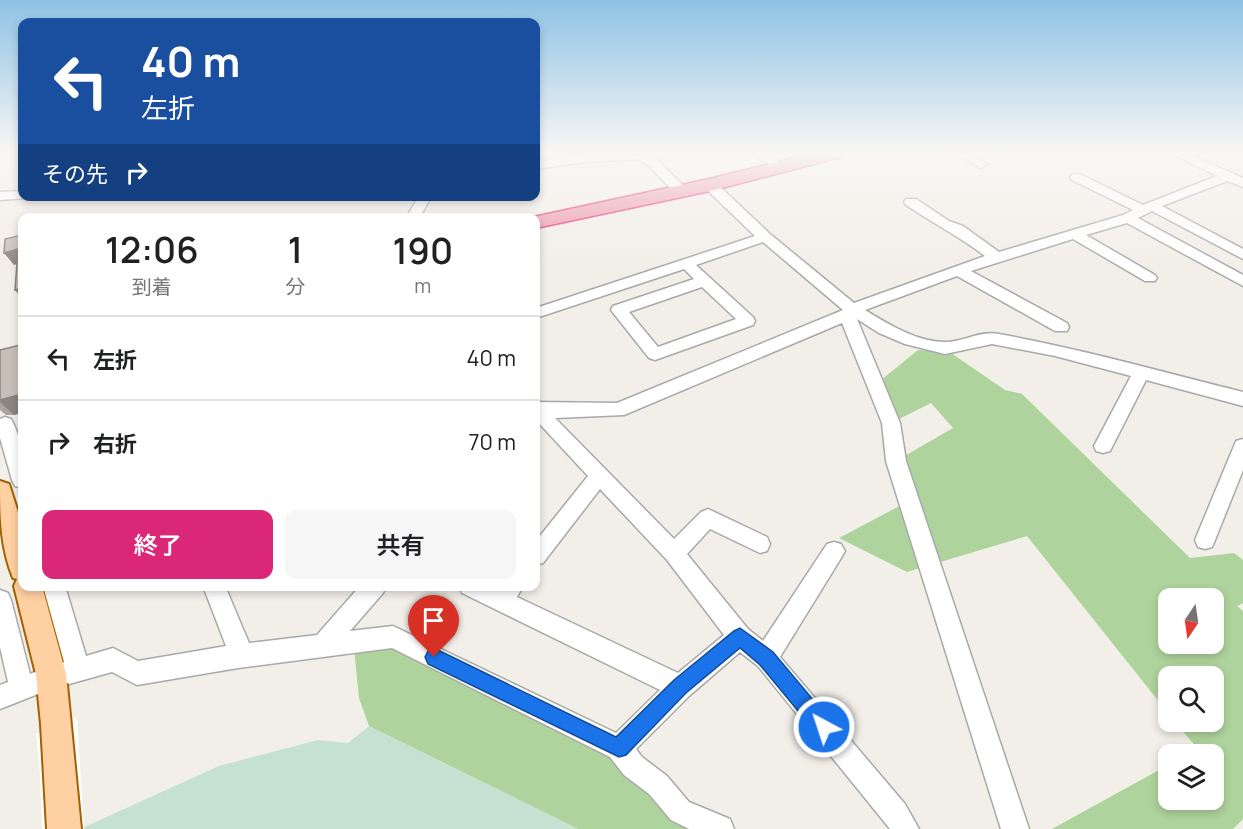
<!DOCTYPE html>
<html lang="ja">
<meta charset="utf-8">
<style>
:root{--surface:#fff;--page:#f6f6f6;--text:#202124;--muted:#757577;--line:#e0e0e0;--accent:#db2777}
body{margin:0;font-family:Manrope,"Noto Sans JP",sans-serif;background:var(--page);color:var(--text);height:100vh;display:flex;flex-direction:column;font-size:22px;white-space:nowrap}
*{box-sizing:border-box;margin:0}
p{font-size:20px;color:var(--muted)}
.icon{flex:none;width:33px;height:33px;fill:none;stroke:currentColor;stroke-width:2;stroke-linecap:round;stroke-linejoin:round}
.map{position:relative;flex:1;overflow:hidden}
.details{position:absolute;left:18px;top:213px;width:522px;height:378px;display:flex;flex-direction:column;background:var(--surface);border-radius:12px;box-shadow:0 3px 9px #0003}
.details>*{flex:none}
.top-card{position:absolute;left:18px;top:18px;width:522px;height:183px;border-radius:12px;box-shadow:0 3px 9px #0003;background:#1a4fa0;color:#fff;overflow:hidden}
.needle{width:39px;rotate:193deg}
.controls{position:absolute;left:1158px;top:588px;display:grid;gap:12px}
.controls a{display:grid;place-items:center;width:66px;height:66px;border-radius:12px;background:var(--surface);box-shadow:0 3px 9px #0003;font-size:30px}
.pin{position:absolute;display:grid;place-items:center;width:51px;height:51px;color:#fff;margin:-62px -26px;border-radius:50% 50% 50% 0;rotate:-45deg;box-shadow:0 0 6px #0007}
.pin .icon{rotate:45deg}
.me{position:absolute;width:66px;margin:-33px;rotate:320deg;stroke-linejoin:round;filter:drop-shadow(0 0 4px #0008)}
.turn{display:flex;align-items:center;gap:21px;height:126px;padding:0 24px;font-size:27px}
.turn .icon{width:78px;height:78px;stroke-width:2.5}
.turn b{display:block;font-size:42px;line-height:51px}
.then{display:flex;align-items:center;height:57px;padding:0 24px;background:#0003;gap:12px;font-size:22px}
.eta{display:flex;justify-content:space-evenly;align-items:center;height:102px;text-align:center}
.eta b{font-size:36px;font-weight:600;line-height:42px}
.action{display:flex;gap:12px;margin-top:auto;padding:12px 24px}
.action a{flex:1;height:69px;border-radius:12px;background:var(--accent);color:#fff;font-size:24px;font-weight:600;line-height:69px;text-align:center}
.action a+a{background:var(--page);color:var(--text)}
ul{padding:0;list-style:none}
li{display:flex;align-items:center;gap:18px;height:84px;padding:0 24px;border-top:2px solid var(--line)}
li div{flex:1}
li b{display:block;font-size:22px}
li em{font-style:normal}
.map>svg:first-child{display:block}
.forest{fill:#afd39c;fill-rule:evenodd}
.wetland{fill:#c5e1d2}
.pier{fill:#fff}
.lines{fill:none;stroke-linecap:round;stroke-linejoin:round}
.minor-casing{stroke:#a9a9a9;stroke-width:3}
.major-casing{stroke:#a06100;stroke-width:4}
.highway-casing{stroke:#e32270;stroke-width:3}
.minor{fill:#fff;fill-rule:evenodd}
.major{fill:#ffd0a1;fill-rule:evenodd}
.highway{fill:#eb8ea5;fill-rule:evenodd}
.wall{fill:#aba39d}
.shaded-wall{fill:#8b8580}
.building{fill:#c7beb7;stroke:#8b8580;stroke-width:1.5}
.route{fill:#1a73e8;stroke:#114b97;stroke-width:1.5}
</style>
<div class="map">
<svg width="1243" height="829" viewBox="0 0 1243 829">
<rect width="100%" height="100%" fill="#f2eee8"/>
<g class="forest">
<path d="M918 350 951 353 1005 390 1022 394 1190 558 1234 553 1243 560V603L1237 606 1243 611V819L1233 829H1052L1168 765V800H1214V754H1189L1198 749 1175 722H1214V676H1168V713L1027 536 907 572 839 538 909 501 896 461 953 428 931 403 891 423 875 385ZM1168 598H1214V644H1168Z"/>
<polygon points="393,637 619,748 720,829 578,829 369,726 359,698 354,648"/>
</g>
<polygon class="wetland" points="369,726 578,829 80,829 219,766 318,740 348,743"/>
<polygon class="pier" points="77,717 84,829 42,829 40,774 36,734"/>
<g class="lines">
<defs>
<g id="minor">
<polygon points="644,153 655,158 686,188 688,191 686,194 676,194 647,164 637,159 586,162 536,169 536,161 586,154"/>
<polygon points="753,153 767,153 788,168 782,172 778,171"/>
<polygon points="955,153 969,153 987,164 981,168"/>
<path d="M1171 153H1186L1243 178V187L1227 181 1162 206 1243 249V259L1152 211 1138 218 1243 275V286L1127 223 1086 235 1155 275 1157 278 1155 281H1145L1073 239 971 271 1067 323 1069 327 1067 331H1055L957 276 865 310C888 324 917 342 945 342 963 342 981 330 999 334 1082 349 1162 372 1243 392V406L1146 380 1110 451 1103 453 1096 451 1094 446 1131 376 1055 356 992 344 945 354 905 344 879 333 857 319 900 423 906 461 1029 829H1001L886 461 882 423 842 323 624 415 555 418 674 539 701 512 708 509 767 537 770 544 767 551 760 553 710 529 687 554 748 629 763 641 827 544 834 542 841 544 845 551 841 558 780 657 905 804 919 829H890L758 666 740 652 689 696 636 749 642 757 667 776 689 802 730 819 734 829H689L671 820 649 794 624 775 610 757 392 648 238 668 137 685 112 672 69 684 61 680 57 672 61 664 64 662 43 586H65L86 656 113 648 138 661 226 646 203 586H225L249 643 317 635 360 586H386L383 593 350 631 393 626 616 733 660 690 462 593 459 586H523L517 597 678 673 724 635 667 560 600 489 543 563 536 565V541L588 476 536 420V402L617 403 843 310 763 242 696 265 753 317 755 321 753 325 655 360 649 358 611 310 613 306 694 279 684 269 536 318V308L755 236 705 188 704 185 710 181 715 182 770 234 854 303 985 256C960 237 933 223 906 205L904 202 906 199H916L949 221 963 226 999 252 1123 215 1133 210 1072 180 1070 177 1072 174H1080L1143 205 1217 176ZM702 287 736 319 658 347 629 312Z"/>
<polygon points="22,191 22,196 27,198 0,200 0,192"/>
<polygon points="419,196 432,196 419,218 406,218"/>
<path d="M5 417 11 419C23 440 24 465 22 488L15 486 12 480 0 438V419Z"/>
<polygon points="1243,439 1243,470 1215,540 1212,547 1205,549 1198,547 1195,540 1234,446 1236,441"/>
<polygon points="0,590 8,593 11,600 30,674 35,672 43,676 47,684 43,692 0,709 0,685 8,682 0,647"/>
</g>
<path id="major" d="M0 481 9 484 22 525V586H42L66 674 81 829H47L41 724 36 674 14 586 17 579 13 578C0 546 0 514 0 481Z"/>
<polygon id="highway" points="815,153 844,153 841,157 710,191 536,228 536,218 529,218 709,179"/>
</defs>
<use href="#minor" class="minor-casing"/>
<use href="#major" class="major-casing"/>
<use href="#highway" class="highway-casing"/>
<use href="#minor" class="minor"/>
<use href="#major" class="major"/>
<use href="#highway" class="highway"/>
</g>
<polygon class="wall" points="22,339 22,413 14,415 6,415 0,410 0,350 20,345"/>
<g class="shaded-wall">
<polygon points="18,249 22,262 14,265 4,253"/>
<polygon points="22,288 22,298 15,290"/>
<polygon points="22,394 22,413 14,415 0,402 0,400"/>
</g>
<g class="building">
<polygon points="22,235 22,288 15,290 18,249 4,253 5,239"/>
<polygon points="21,339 22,339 22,394 0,400 0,350 20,345"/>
</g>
<linearGradient id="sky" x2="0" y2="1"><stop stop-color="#8ec2e5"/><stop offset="0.57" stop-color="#f9f7f5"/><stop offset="1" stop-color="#f9f7f5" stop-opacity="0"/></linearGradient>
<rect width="1243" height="269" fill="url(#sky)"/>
<polygon class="route" points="740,628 773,652 831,721 833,727 831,734 824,737 817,734 760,665 740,648 686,693 626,755 619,757 428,664 425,657 428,651 434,649 440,651 616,737 674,680 734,631"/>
</svg>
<div class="controls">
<a><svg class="needle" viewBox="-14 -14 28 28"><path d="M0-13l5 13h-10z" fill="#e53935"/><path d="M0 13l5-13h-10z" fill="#757577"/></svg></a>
<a><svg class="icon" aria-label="search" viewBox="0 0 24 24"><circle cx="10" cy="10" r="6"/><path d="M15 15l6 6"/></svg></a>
<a><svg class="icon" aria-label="layers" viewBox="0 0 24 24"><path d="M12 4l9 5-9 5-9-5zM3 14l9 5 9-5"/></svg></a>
</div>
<div class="pin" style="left:434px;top:657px;background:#d93025"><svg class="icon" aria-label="arrive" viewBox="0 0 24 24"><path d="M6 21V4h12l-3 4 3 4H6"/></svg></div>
<svg class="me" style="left:824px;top:727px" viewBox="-20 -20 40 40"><circle r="17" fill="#1a73e8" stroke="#fff" stroke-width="3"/><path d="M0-11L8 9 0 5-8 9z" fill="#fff"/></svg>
<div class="top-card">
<div class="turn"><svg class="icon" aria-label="left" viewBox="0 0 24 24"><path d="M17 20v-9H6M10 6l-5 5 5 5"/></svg><div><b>40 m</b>左折</div></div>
<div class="then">その先<svg class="icon" aria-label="right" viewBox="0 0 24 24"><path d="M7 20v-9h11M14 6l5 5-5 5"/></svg></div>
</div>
<section class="details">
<div class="eta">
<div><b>12:06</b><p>到着</p></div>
<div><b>1</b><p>分</p></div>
<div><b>190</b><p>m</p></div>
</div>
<ul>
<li><svg class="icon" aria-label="left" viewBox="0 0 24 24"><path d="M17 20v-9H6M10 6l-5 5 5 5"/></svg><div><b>左折</b></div><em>40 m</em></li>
<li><svg class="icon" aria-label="right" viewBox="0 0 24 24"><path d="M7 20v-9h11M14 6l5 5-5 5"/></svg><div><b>右折</b></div><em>70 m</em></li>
</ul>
<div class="action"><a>終了</a><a>共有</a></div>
</section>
</div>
